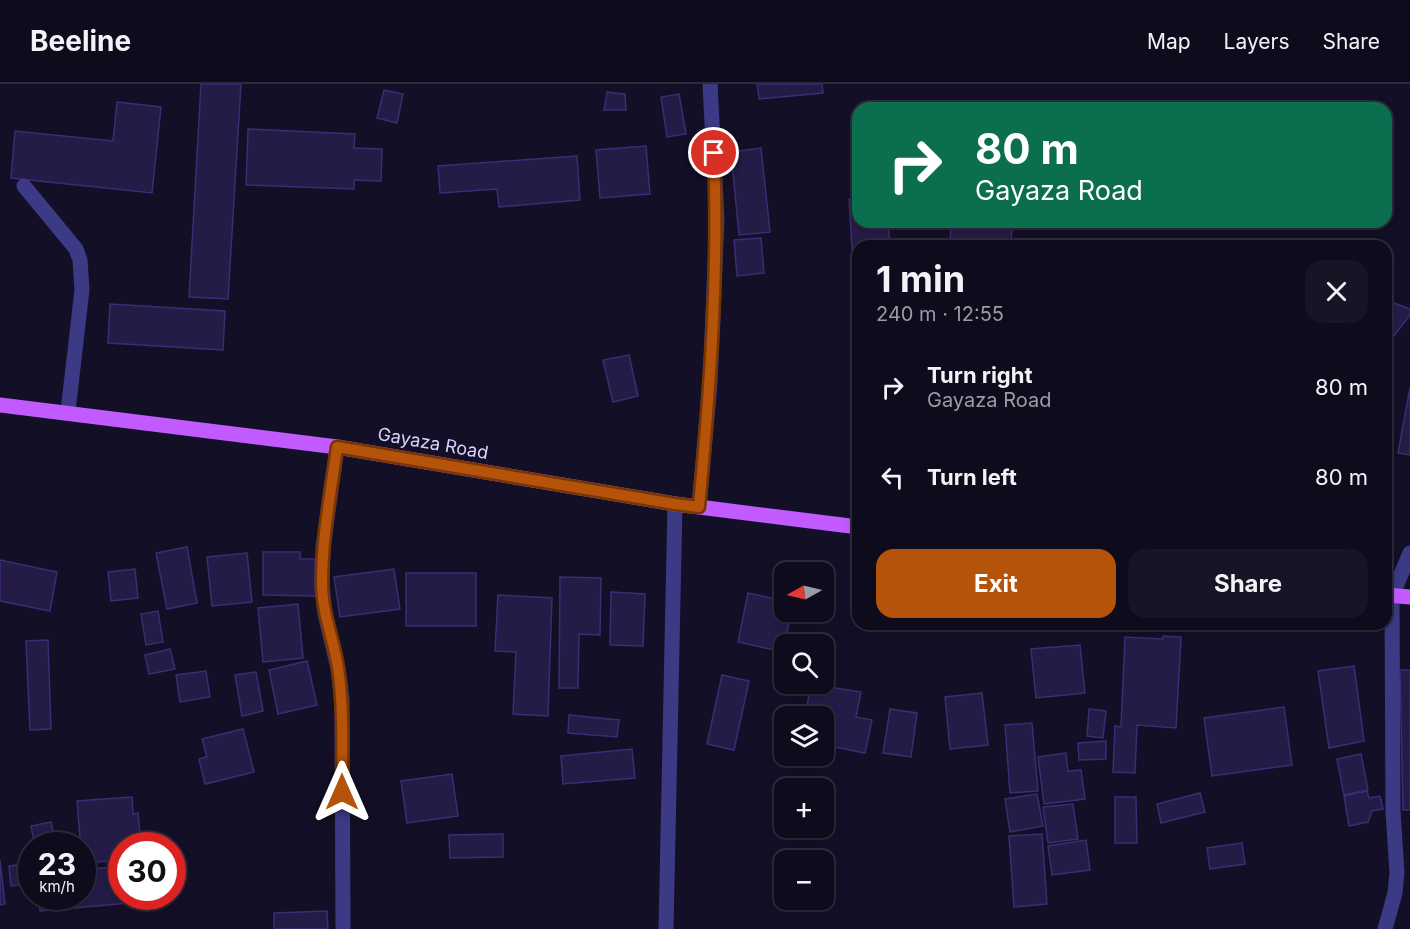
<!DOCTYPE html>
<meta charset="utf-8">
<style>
:root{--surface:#0e0b1c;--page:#171425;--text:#f1f3f6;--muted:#9b9ba3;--line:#2e2b3b;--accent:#b45309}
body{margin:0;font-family:Inter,sans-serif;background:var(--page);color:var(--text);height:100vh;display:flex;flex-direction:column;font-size:22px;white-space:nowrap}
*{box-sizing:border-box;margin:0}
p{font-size:20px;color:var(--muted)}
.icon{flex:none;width:33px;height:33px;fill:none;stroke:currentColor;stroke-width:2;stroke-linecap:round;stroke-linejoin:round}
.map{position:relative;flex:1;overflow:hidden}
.side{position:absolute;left:852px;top:156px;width:540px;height:390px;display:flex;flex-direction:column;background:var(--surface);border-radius:18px;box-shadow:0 3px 9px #0003,0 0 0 2px var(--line)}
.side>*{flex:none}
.banner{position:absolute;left:852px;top:18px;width:540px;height:126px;border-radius:18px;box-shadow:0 3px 9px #0003,0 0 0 2px var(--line);background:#0b6e4f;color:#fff;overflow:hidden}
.needle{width:39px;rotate:262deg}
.controls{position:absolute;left:774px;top:478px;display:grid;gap:12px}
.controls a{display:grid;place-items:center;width:60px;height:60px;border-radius:12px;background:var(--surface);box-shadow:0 3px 9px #0003,0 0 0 2px var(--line);font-size:30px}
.speed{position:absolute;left:18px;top:748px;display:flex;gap:12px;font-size:30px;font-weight:700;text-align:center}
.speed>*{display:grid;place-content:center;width:78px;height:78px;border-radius:50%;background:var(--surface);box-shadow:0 3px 9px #0003,0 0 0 2px var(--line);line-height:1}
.speed small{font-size:15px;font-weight:400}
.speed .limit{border:9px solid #d22;background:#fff;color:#111}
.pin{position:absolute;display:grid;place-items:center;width:51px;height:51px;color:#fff;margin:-26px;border:3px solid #fff;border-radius:50%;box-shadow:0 2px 6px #0007}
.me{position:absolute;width:66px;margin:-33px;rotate:0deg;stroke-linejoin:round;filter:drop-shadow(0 0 4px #0008)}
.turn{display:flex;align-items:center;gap:21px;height:126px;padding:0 24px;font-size:27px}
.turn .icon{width:78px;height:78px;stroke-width:2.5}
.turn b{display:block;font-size:42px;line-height:51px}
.round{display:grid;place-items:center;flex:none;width:63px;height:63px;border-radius:18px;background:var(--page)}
.headline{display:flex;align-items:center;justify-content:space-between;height:102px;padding:0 24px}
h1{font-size:36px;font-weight:700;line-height:45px}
.button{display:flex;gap:12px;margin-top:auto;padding:12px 24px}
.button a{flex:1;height:69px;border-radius:18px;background:var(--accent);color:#fff;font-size:24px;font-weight:700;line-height:69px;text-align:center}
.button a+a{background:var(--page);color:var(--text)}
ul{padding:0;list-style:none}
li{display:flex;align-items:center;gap:18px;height:90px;padding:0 24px}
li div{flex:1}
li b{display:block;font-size:22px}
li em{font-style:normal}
header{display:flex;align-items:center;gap:36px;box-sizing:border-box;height:84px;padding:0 30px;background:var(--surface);border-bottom:2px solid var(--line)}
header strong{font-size:28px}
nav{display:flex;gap:33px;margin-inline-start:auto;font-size:21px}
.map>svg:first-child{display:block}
.building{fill:#241b47;stroke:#3b2d73;stroke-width:1.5}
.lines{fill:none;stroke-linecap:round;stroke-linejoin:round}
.minor{stroke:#3d3a85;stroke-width:15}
.major{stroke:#c25bff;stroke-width:15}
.route-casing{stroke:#753606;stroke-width:15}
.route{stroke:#b45309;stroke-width:10}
.labels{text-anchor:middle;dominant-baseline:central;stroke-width:4.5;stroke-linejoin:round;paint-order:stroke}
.street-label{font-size:18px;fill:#d9d4ff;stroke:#130f26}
</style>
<header>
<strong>Beeline</strong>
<nav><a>Map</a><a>Layers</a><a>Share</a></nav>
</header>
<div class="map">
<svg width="1410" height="845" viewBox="0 0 1410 845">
<rect width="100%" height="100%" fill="#130f26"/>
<g class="building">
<polygon points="201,0 241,0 228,215 189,213"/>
<polygon points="757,0 822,0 823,9 759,15"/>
<polygon points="384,6 403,10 397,39 377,34"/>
<polygon points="607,8 625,10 626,26 604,26"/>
<polygon points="679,10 686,50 667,53 661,13"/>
<polygon points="117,18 161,23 152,109 11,94 15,47 113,57"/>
<polygon points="248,45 355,50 354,64 382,65 381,97 354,96 354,105 246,101"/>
<polygon points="646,62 650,110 600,114 596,66"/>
<polygon points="761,64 770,148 739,151 731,68"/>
<polygon points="577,72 580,116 499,123 497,105 440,109 438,82"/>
<polygon points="849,115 858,115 858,138 888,138 890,162 858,162 858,196 854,196"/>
<polygon points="951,138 1012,138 1011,162 950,162"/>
<polygon points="761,154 764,189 737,192 734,156"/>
<polygon points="1386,216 1410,225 1410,231 1386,262"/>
<polygon points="110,220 225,227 223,266 108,259"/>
<polygon points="629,271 638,312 613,318 603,276"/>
<polygon points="1410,304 1410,371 1398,369"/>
<polygon points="187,463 197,519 167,525 156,469"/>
<polygon points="263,468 300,468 300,475 315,475 316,512 263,511"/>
<polygon points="247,469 252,518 212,522 207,473"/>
<polygon points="0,476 57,488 50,527 0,517"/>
<polygon points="135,485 138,514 111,517 108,488"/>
<polygon points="394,485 400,525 340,533 334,493"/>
<rect x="406" y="489" width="70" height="53"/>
<polygon points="560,493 601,494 600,551 579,550 578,604 559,604"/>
<polygon points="611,508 645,510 643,562 610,561"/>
<polygon points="748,509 784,517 784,528 791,528 783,568 738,558"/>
<polygon points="498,511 552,514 548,632 513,630 516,568 495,567"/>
<polygon points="298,520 303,574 263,578 258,524"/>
<polygon points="158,527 163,558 146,561 141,530"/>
<polygon points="1163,552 1181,553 1176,644 1137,641 1135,689 1113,688 1115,642 1121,643 1125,553 1163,555"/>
<polygon points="48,556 51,645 30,646 26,557"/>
<polygon points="1080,561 1085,609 1036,614 1031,565"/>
<polygon points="170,565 175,585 149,590 145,571"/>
<polygon points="307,577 317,621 278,630 269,586"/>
<polygon points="1354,582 1364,657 1329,664 1318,587"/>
<polygon points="1400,586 1410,586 1410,726 1403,726"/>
<polygon points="206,587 210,613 180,618 176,591"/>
<polygon points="256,588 263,627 242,632 235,591"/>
<polygon points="722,591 749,597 734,666 707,660"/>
<polygon points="811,600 861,608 856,633 872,636 865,669 824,661 824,633 805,633"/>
<polygon points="982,609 988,661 950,665 945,613"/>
<polygon points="1284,623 1292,681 1212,692 1204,634"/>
<polygon points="890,625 917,629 911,673 883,669"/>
<polygon points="1089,625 1106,627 1103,654 1087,652"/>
<polygon points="569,631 619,636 617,653 568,649"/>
<polygon points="1032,639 1038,707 1010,709 1005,641"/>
<polygon points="243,645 254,688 205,700 199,675 207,673 202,655"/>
<polygon points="1106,657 1106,675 1079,676 1078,659"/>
<polygon points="632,665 635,694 563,700 561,672"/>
<polygon points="1066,669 1068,687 1081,686 1085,715 1044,720 1038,673"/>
<polygon points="1361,670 1368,706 1344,711 1337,675"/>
<polygon points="452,690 458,732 407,739 401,697"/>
<polygon points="1367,707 1369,714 1380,712 1383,725 1372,727 1368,738 1349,742 1344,712"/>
<polygon points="1200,709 1205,728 1161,739 1157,720"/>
<polygon points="1037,710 1043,742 1010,748 1005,715"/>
<polygon points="132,713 133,730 138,729 141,762 122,762 122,776 82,779 77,717"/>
<polygon points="1115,713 1136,713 1137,759 1115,759"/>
<polygon points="1073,720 1078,755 1048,759 1043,723"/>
<polygon points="51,738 56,762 35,762 31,742"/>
<polygon points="503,750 503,773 450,774 449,751"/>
<polygon points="1042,750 1047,820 1014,823 1009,752"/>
<polygon points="1086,756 1090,786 1052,791 1048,762"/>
<polygon points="1242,759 1245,780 1210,785 1207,764"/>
<polygon points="0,776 5,820 0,821"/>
<polygon points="25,780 27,800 11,802 9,782"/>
<polygon points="122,782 122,813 163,813 163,816 40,827 38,813 82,813 82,786"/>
<polygon points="327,827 328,845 274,845 274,829"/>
</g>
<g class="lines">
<g class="minor">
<polyline points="24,102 76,165 80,176 82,206 68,327"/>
<polyline points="337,363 323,463 322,501 325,530 338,584 342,616 343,845"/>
<polyline points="699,423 710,299 717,136 710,0"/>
<polyline points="666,845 675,420"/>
<polyline points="1385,845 1395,809 1397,789 1393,727 1392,512 1410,469"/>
</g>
<g class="major">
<polyline points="0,321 337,363 675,420 858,443"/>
<polyline points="1386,511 1410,513"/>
</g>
</g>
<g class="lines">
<defs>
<path id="route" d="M342 708C342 667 344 625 338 584 334 556 322 529 322 499 322 453 331 408 337 363L675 420 699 423C710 305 719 187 714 69"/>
</defs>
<use href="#route" class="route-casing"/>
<use href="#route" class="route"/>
</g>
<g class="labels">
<g class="street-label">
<text transform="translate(433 359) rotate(10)">Gayaza Road</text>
</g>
</g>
</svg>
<div class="controls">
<a><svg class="needle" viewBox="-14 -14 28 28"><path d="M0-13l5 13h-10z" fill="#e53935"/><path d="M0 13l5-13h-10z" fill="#9b9ba3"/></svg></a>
<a><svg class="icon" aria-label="search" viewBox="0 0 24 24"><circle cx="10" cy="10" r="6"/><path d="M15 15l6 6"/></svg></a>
<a><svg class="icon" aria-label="layers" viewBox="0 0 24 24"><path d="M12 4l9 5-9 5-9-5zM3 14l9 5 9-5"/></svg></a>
<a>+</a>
<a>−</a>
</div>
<div class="speed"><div>23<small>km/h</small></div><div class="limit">30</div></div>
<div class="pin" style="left:714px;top:69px;background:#d93025"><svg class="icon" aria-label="arrive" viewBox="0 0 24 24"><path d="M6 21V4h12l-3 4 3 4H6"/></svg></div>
<svg class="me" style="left:342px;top:708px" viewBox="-20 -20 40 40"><path d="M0-17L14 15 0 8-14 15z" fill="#b45309" stroke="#fff" stroke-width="4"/></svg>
<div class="banner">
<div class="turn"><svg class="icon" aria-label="right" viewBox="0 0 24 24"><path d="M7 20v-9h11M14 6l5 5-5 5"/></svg><div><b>80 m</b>Gayaza Road</div></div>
</div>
<section class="side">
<div class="headline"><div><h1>1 min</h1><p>240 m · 12:55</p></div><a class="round"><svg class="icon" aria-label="close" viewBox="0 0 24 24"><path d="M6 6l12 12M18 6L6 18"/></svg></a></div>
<ul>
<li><svg class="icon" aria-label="right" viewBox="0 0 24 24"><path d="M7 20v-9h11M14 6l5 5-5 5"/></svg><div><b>Turn right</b><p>Gayaza Road</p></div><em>80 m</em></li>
<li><svg class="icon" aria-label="left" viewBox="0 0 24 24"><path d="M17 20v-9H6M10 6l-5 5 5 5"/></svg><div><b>Turn left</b></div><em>80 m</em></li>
</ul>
<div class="button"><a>Exit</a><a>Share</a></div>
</section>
</div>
